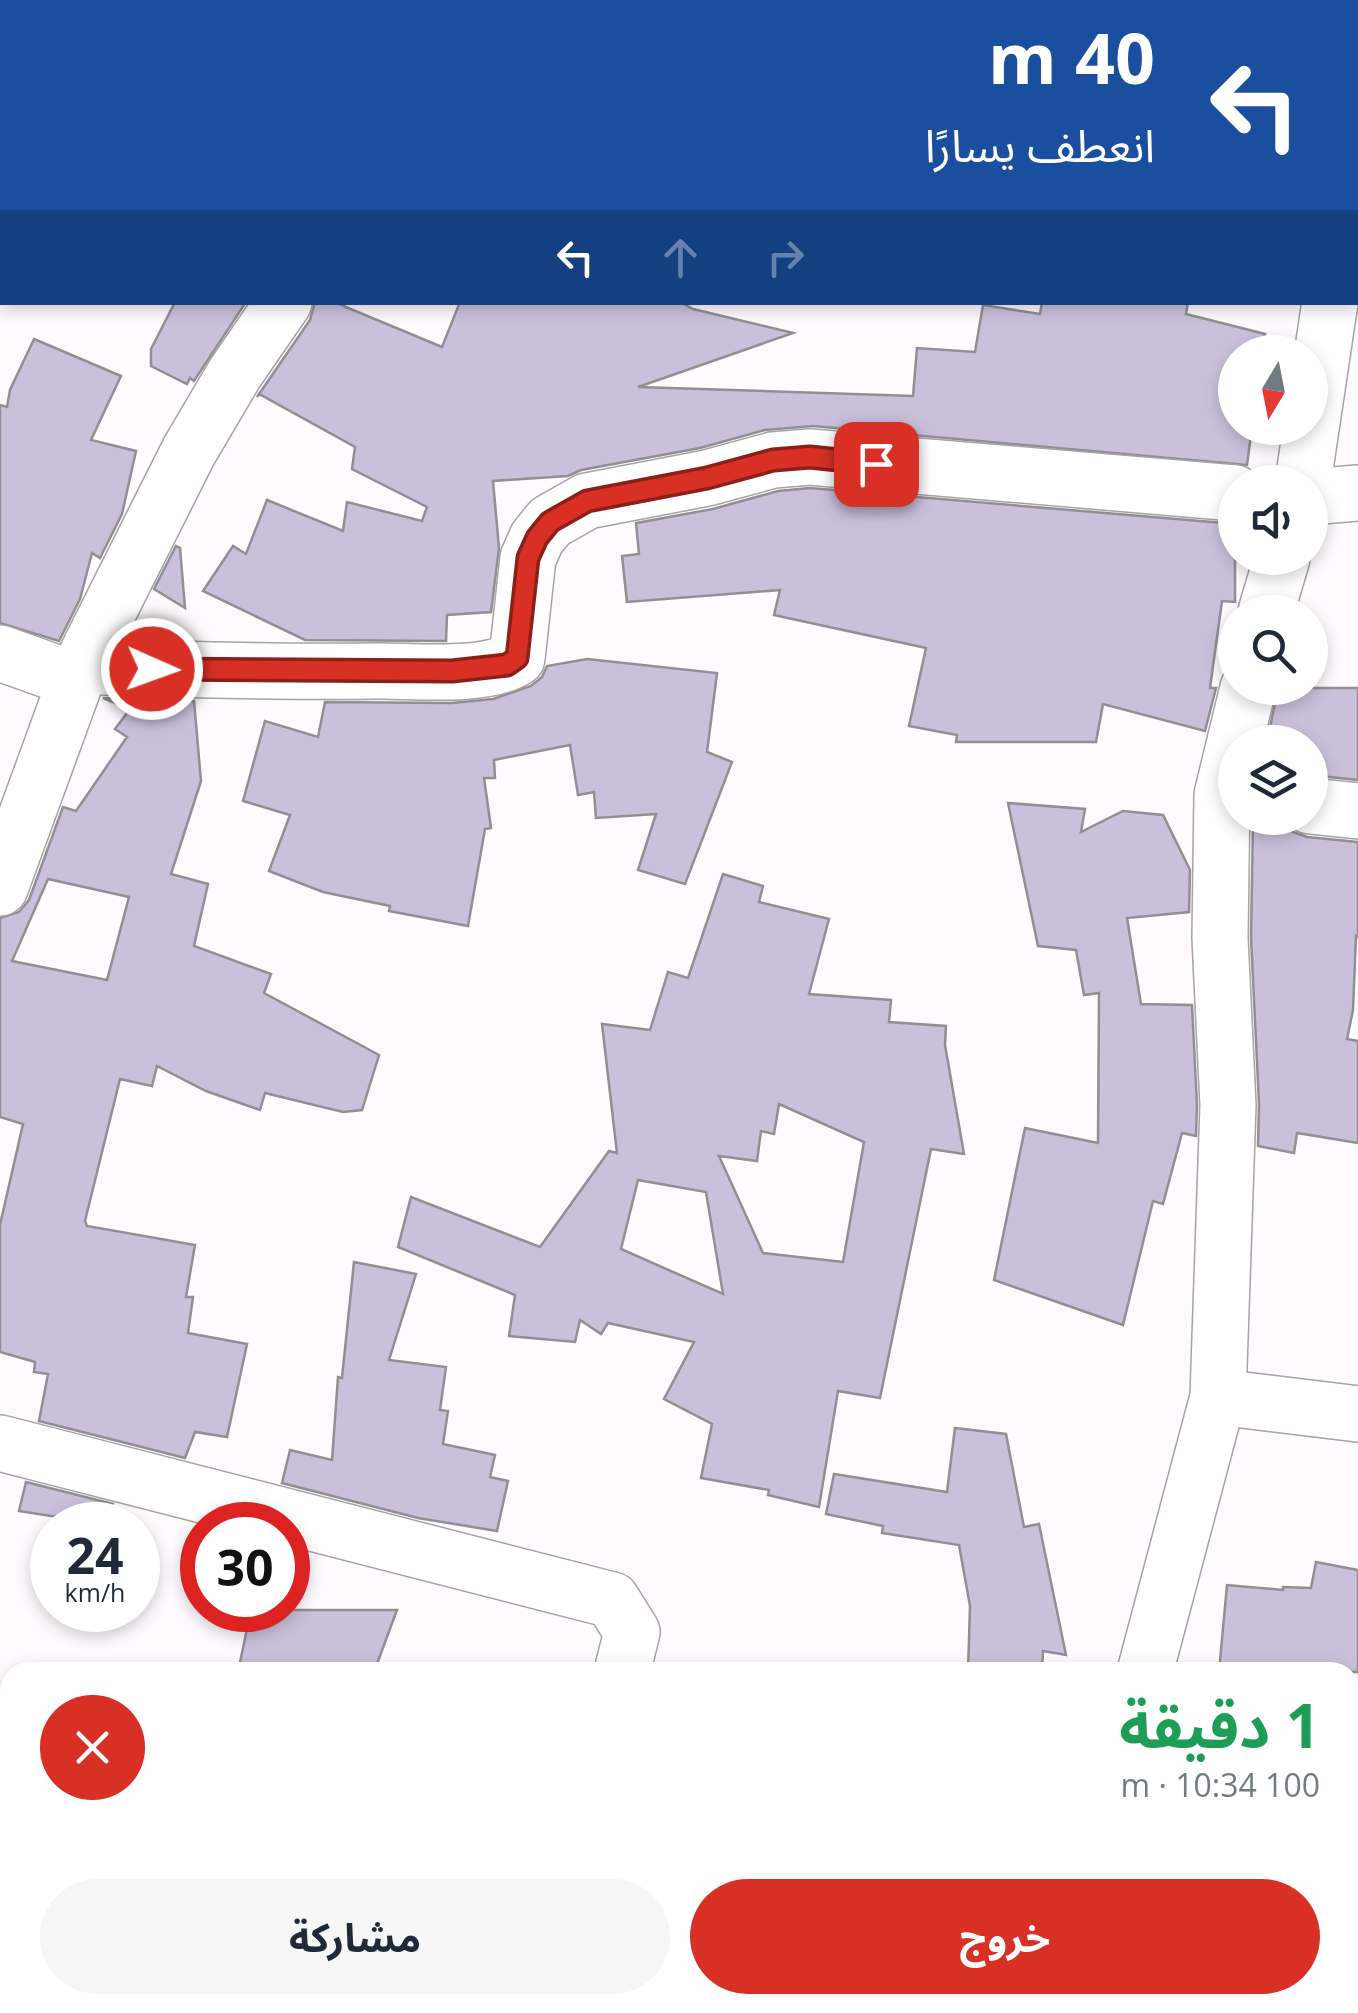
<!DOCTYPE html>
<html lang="ar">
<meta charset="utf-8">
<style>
:root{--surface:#fff;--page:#f6f6f7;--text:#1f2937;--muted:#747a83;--accent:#d93025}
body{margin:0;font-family:"Open Sans","Noto Sans Arabic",sans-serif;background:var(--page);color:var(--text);direction:rtl;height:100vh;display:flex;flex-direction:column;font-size:38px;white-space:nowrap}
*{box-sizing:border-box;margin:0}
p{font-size:32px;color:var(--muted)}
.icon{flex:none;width:55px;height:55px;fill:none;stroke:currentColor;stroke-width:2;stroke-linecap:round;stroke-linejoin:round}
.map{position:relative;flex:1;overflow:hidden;direction:ltr}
.details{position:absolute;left:0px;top:1662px;width:1360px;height:352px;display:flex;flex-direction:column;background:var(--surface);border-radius:30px 30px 0 0;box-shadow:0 5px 15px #0003;direction:rtl}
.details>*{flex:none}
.banner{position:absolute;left:0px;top:0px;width:1360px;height:305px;box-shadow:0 5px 15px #0003;direction:rtl;background:#1a4fa0;color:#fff;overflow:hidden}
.needle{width:65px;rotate:190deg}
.buttons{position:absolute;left:1218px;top:335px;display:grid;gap:20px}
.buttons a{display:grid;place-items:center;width:110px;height:110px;border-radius:50%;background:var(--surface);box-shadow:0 5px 15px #0003;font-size:50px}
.speed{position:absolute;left:30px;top:1502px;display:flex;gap:20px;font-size:50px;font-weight:700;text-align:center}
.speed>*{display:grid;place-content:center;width:130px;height:130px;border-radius:50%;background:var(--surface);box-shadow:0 5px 15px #0003;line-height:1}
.speed small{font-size:25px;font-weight:400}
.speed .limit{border:15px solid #d22;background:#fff;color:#111}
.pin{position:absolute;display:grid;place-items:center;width:85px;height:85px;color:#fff;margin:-42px;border-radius:20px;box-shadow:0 5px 15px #0006}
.me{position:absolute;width:110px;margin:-55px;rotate:92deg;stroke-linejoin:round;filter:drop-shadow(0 0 8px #0008)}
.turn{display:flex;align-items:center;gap:35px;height:210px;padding:0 40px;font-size:45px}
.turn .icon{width:130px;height:130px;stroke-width:2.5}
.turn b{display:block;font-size:70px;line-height:85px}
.lanes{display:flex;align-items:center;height:95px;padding:0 40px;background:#0003;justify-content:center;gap:50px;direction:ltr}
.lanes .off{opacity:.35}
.round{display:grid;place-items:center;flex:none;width:105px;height:105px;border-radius:52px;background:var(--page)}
.head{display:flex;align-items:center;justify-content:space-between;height:170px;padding:0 40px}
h1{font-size:60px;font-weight:700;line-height:75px;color:#1e9e55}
.button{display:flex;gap:20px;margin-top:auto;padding:20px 40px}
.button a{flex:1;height:115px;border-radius:60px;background:var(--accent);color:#fff;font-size:40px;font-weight:700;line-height:115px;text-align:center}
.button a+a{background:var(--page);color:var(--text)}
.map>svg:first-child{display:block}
.building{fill:#cac0dc;stroke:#908f93;stroke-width:2.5;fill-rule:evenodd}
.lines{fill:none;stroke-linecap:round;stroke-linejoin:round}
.minor-casing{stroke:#a6a2a5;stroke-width:58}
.minor{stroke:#fff;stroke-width:55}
.route-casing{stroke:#8d1f18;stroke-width:25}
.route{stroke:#d93025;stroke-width:18}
</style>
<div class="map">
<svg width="1358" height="2013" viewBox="0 0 1358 2013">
<rect width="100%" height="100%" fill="#fefafd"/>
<g class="building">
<polygon points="175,302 246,302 194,381 190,378 187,384 151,366 151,349"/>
<polygon points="315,302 334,302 442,347 460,302 680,302 693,309 793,333 638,387 913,396 917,348 975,352 983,305 1040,314 1042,302 1188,302 1186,314 1265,334 1260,352 1235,352 1235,428 1252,428 1247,465 813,426 765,430 700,448 581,470 568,476 493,481 499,548 491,612 447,615 446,641 305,640 203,591 233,546 246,554 267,500 343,531 347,502 422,521 427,507 352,469 355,447 259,394 257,397 310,320"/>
<polygon points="34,339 121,376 91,440 136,451 122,514 100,558 92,553 80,599 59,641 0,623 0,405 7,407 10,390"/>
<polygon points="810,488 1235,524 1235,602 1222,601 1210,688 1216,688 1205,731 1103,704 1096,742 956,742 957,735 909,726 926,648 774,615 780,590 627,602 622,556 639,554 636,523 713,509 778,491"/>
<polygon points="176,546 180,548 185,608 154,589"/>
<polygon points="587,659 717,673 707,752 732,762 685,884 638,870 656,814 596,818 594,792 578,795 570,745 494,760 495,778 484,778 491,828 485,829 468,926 389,911 390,906 323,892 269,871 290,815 243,801 265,721 318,737 325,702 452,703 493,699 531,686 542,677 547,666"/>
<polygon points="1278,688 1358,688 1358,780 1310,775 1310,742 1267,742"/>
<path d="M103 698 194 701 201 781 171 874 208 884 194 946 271 974 264 993 379 1055 362 1110 343 1112 265 1093 260 1110 206 1091 157 1066 152 1086 120 1079 85 1221 87 1226 195 1245 186 1297H193L188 1333 247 1344 227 1437 195 1432 185 1458 39 1421 48 1374 34 1372 35 1362 0 1352V1225L23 1124 0 1117V918L19 912 29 900 63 807 76 811 127 737 115 729 130 709ZM48 879 129 897 107 980 12 961Z"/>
<polygon points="1008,803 1085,809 1081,832 1123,811 1163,815 1190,870 1189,912 1127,918 1141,1004 1192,1005 1197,1105 1196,1136 1182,1133 1163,1204 1153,1201 1123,1325 994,1280 1025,1128 1098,1143 1099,993 1084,995 1076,950 1038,946"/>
<polygon points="1253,821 1286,824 1293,832 1307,837 1358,842 1358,937 1356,936 1353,1010 1347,1039 1358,1041 1358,1143 1297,1133 1294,1153 1258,1146 1259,1104 1251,937"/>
<path d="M723 874 763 886 759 902 829 919 809 994 891 1000 889 1022 946 1026 945 1045 964 1154 931 1149 880 1398 838 1391 819 1507 768 1495 769 1490 701 1478 712 1424 664 1399 694 1342 608 1323 601 1334 580 1320 575 1342 509 1336 515 1295 398 1247 411 1197 540 1247 609 1151 617 1153 602 1024 650 1030 668 972 688 978ZM779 1104 864 1142 843 1262 763 1253 719 1156 757 1161 761 1131 774 1134ZM638 1180 706 1192 723 1294 621 1249Z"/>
<polygon points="354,1262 416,1274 389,1360 446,1367 440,1410 448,1411 443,1444 495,1455 490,1477 508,1481 497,1531 418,1518 282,1483 290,1450 332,1460 338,1377 342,1378"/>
<polygon points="955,1428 1006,1434 1024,1527 1039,1524 1066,1655 1043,1651 1042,1672 968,1672 970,1606 959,1545 882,1533 883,1526 826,1514 834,1474 947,1492"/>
<polygon points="26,1482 113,1504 109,1525 19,1511"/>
<polygon points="1316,1562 1358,1570 1358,1672 1219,1672 1227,1585 1283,1590 1283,1587 1311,1588"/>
<polygon points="251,1610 397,1610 374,1672 265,1672 239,1667"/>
</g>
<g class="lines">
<defs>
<g id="minor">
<polyline points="127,2 127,0"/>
<polyline points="578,2 581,0"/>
<polyline points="1358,128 1358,125"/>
<polyline points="0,191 2,192"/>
<polyline points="1303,482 1330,302"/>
<polyline points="1310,497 1358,493"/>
<polyline points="1266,612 1282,558"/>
<polyline points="0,653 76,680"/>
<path d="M81 666C181 670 281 672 381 671 417 671 487 678 517 658L528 558 537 538 550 522 587 501 707 478 773 460 810 457 1235 493"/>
<polyline points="1310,806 1358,811"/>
<polyline points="0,888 81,666 189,451 235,373 284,302"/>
<polyline points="1218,1397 1358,1414"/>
<polyline points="0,1443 612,1600 632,1632 622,1672"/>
<polyline points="1145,1672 1218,1397 1228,1105 1220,938 1222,795 1248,688"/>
<polyline points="1350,1781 1358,1783"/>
<polyline points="0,1855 10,1857"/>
<polyline points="622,2005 649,2013"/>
<polyline points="1031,2013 1033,2005"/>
</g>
</defs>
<use href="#minor" class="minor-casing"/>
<use href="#minor" class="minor"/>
</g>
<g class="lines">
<defs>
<polyline id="route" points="152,669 452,671 507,665 517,658 528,558 537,538 550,522 587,501 707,478 773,460 810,457 876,464"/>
</defs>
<use href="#route" class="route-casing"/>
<use href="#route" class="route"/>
</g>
</svg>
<div class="buttons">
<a><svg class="needle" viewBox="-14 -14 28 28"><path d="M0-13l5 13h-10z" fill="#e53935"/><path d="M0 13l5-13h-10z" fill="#747a83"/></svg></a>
<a><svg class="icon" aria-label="sound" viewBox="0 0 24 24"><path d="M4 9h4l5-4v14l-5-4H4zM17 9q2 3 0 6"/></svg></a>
<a><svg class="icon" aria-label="search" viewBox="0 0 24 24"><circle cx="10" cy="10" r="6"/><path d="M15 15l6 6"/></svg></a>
<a><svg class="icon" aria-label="layers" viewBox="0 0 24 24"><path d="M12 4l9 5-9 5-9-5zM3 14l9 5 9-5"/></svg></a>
</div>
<div class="speed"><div>24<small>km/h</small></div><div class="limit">30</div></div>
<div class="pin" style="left:876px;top:464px;background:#d93025"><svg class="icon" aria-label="arrive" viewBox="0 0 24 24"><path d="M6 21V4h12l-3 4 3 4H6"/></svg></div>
<svg class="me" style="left:152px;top:669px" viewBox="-20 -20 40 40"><circle r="17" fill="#d93025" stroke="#fff" stroke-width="3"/><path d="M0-11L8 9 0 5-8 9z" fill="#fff"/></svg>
<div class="banner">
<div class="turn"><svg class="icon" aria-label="left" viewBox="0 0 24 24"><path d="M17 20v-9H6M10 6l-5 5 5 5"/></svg><div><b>40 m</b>انعطف يسارًا</div></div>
<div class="lanes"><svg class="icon" aria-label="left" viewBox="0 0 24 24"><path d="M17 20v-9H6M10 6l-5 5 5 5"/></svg><svg class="icon off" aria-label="ahead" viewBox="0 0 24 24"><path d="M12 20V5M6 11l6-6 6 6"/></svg><svg class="icon off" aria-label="right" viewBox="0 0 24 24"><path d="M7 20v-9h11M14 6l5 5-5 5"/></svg></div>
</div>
<section class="details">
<div class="head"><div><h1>1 دقيقة</h1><p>100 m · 10:34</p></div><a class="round" style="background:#d93025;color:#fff"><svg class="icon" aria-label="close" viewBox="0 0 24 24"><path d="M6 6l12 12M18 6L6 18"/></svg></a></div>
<div class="button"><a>خروج</a><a>مشاركة</a></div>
</section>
</div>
